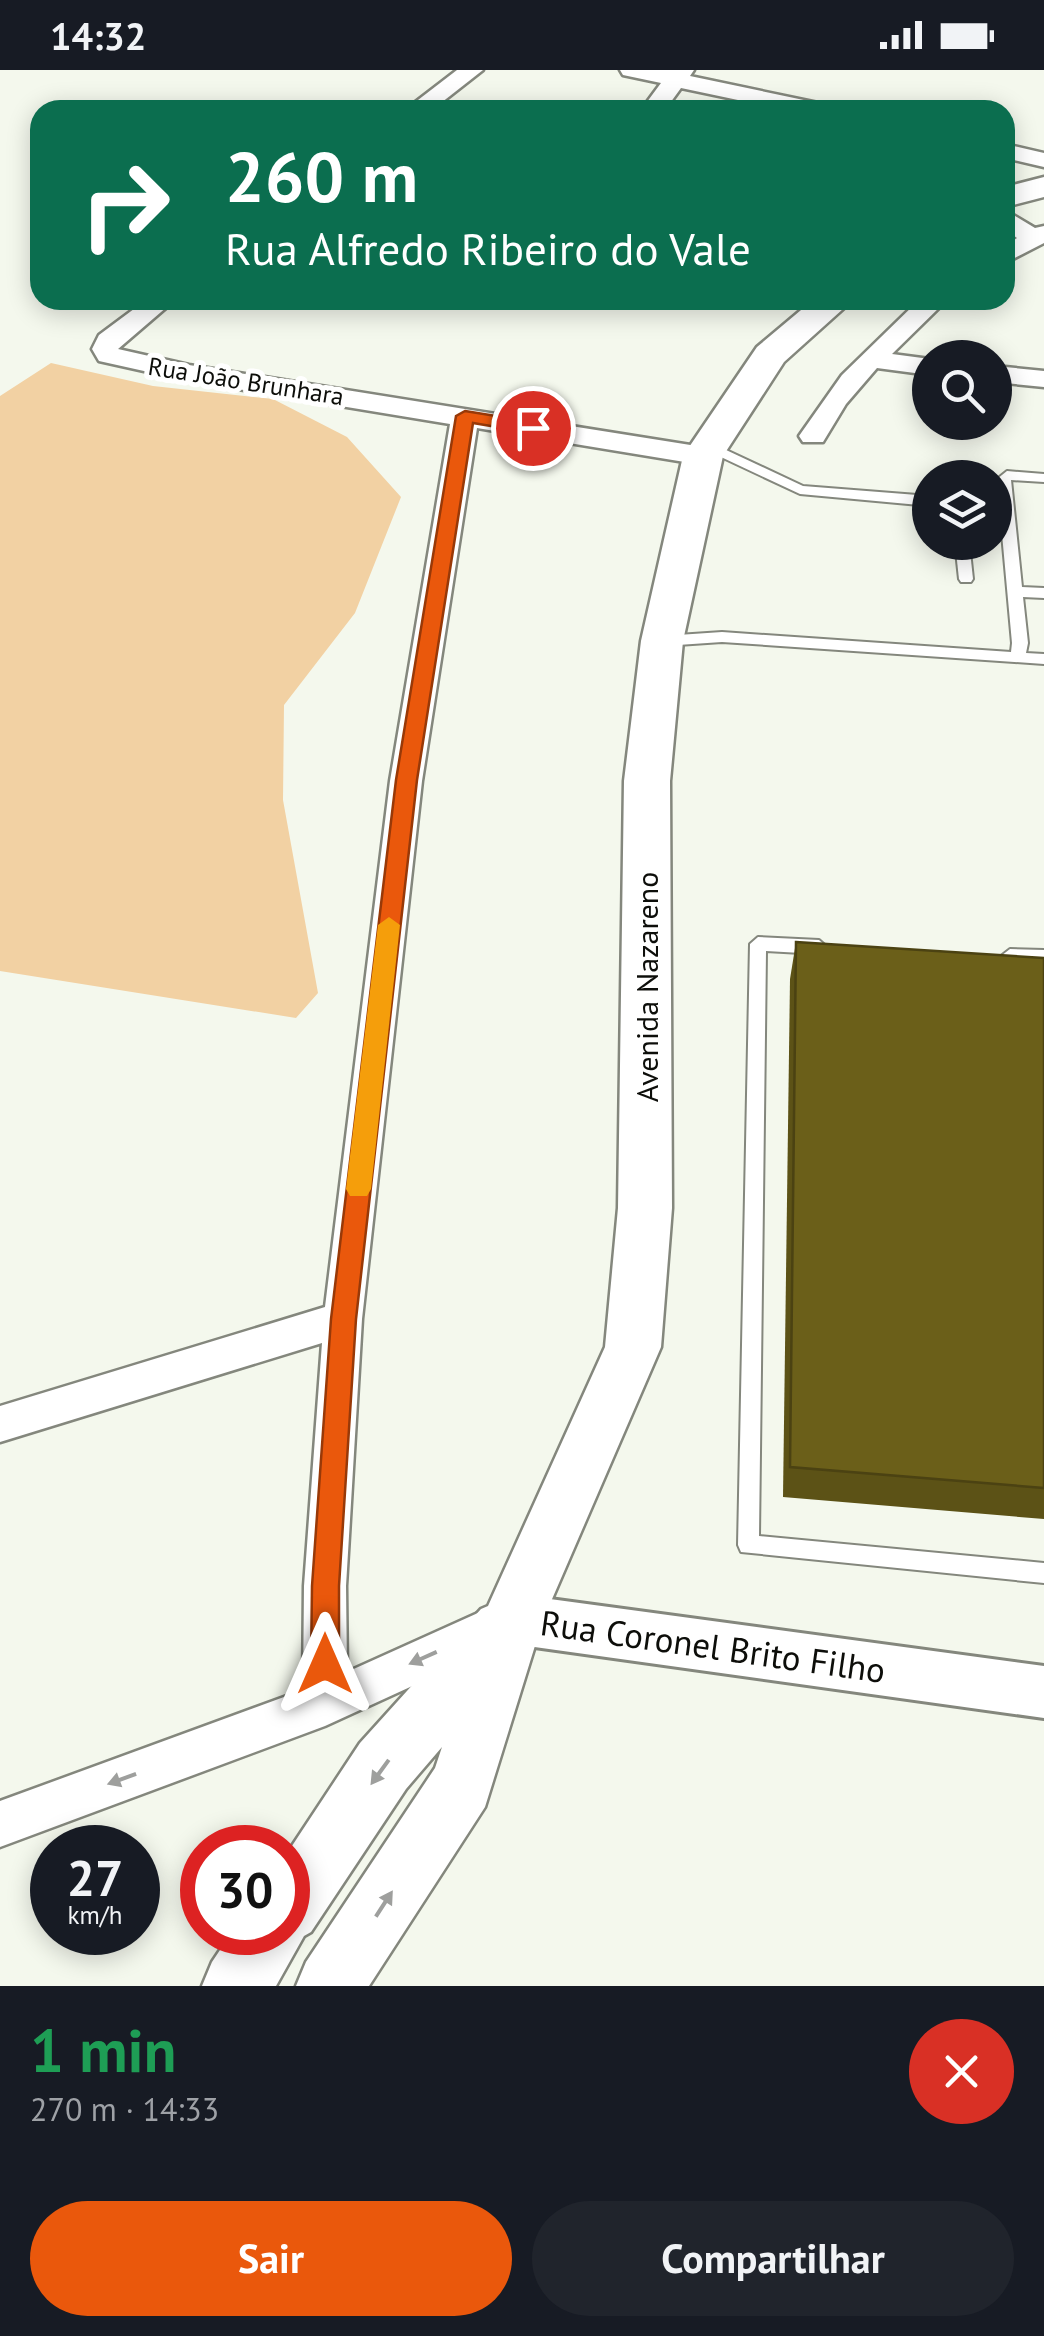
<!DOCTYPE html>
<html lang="pt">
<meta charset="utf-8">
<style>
:root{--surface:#171b24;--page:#20242c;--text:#f1f3f6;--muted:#9ea1a6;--accent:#ea580c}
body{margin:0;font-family:"PT Sans",sans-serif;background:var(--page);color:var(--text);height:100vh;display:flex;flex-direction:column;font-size:38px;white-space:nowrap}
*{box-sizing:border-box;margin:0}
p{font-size:32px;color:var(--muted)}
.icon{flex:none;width:55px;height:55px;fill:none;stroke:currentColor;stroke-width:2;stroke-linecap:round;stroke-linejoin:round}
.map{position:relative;height:1916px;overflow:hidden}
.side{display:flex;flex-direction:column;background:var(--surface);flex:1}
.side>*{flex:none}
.banner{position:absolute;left:30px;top:30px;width:985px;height:210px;border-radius:30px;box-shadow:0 5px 25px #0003;background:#0b6e4f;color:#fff;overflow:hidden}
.tools{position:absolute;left:912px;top:270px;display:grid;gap:20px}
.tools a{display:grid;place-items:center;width:100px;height:100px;border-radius:50%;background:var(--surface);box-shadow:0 5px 25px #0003;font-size:50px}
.speed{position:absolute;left:30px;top:1755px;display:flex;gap:20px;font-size:50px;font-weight:700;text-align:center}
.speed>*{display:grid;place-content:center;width:130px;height:130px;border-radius:50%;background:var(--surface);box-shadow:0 5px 25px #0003;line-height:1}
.speed small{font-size:25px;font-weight:400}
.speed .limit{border:15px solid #d22;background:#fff;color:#111}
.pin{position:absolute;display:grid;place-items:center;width:85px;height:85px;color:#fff;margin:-42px;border:5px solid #fff;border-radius:50%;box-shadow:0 2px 10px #0007}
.me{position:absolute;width:110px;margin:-55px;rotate:0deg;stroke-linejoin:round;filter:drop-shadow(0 0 8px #0008)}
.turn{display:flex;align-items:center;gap:35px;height:210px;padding:0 30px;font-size:45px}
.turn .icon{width:130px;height:130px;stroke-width:2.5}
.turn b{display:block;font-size:70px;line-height:85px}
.round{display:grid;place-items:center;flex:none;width:105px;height:105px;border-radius:52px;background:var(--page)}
.head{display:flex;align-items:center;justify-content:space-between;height:170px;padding:0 30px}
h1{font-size:60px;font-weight:700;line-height:75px;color:#1e9e55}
.cta{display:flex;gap:20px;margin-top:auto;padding:20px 30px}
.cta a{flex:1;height:115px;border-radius:60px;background:var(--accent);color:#fff;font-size:40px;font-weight:700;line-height:115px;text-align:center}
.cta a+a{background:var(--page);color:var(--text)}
.status{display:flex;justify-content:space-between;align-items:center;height:70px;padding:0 50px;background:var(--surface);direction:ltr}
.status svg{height:28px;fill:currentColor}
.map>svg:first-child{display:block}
.green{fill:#f2d1a3}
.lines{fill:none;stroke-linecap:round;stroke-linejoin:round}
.service-casing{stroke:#84877d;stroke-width:4}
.minor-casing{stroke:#84877d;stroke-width:5}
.tertiary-casing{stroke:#84877d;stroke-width:6}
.secondary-casing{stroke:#84877d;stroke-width:5}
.service{fill:#fff;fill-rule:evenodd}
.minor{fill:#fff;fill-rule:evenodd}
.tertiary{fill:#fff;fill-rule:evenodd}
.secondary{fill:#fff;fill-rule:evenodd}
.wall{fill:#5c5216}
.building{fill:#6b5f19;stroke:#4b4212;stroke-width:2.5}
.oneway{fill:#9e9f9d}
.route{fill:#ea580c;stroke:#983908;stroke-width:2.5}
.slow{fill:#f59e0b}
.labels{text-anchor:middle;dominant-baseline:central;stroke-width:10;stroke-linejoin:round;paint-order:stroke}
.far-street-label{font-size:25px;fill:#0d0e0a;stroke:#fff}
.street-label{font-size:30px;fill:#0d0e0a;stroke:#fff}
.near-street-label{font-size:35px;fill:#0d0e0a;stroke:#fff}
</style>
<div class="status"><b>14:32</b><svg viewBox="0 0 49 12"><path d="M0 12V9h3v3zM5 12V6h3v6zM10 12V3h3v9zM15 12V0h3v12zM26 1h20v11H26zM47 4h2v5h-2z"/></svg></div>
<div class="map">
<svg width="1044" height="1916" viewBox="0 0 1044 1916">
<rect width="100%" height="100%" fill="#f4f8ed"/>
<polygon class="green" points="51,293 153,316 273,329 347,367 401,427 355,543 284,635 283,730 318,923 296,948 0,901 0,326"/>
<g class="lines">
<defs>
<g id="service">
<polygon points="709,372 803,416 930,426 930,436 800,424 704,379 704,373"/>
<polygon points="1007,401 1044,404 1044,412 1011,410 1022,517 1044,518 1044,528 1023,527 1028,573 1026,583 1044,584 1044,594 722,572 663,576 656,571 663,566 722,562 1011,582 1012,573 997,409"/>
<polygon points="955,472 969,472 973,509 971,512 961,512 959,509"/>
<polygon points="758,867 819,870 827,877 819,884 766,881 759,1466 1044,1493 1044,1513 741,1482 738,1475 750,874"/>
<polygon points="1010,879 1044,880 1044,894 1004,891 1001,886"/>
</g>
<g id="minor">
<polygon points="457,0 483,0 432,40 405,40"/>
<polygon points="620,0 694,0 690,6 818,33 830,40 786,40 681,18 665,40 641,40 661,13 623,5"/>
<polygon points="1005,74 1044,83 1044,97 1005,88"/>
<polygon points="1005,140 1035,158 1044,156 1044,173 1005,193 1005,176 1017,168 1005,159"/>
<polygon points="146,230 175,230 118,279 189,295 703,377 713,380 717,386 713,392 703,395 477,358 422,711 362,1249 346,1516 347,1602 489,1538 504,1544 510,1559 504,1574 325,1656 0,1777 0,1731 303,1620 304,1516 322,1273 0,1372 0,1336 325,1237 390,711 450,354 189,311 99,291 92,279 99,265"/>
<polygon points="919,230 947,230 892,284 930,289 930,305 877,298 846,334 823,372 803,372 799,366 842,305"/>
<polygon points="995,296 1044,301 1044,317 995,312"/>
</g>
<polygon id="tertiary" points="513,1524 1044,1596 1044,1648 513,1574 495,1567 487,1549 495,1531"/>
<g id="secondary">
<polygon points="1044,107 1044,127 1005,137 1005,117"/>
<polygon points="813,230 853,230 784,292 723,386 683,571 670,711 672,1138 661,1277 543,1550 485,1737 369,1916 296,1916 306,1892 435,1698 442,1677 406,1719 311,1862 304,1866 276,1916 202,1916 212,1892 232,1862 288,1862 288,1782 360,1673 481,1539 488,1536 605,1277 618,1138 624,711 641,571 683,386 757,277"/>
</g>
</defs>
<use href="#service" class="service-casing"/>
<use href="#minor" class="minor-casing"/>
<use href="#tertiary" class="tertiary-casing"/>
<use href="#secondary" class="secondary-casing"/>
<use href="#service" class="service"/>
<use href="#minor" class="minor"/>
<use href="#tertiary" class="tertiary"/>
<use href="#secondary" class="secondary"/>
</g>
<polygon class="wall" points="796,872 1044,888 1044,1449 783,1427 790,909"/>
<polygon class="building" points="796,872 1044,888 1044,1418 790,1397"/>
<defs><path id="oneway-solid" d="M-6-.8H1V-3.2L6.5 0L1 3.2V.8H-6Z" transform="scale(2.5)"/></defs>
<g class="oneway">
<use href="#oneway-solid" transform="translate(423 1588) rotate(156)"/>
<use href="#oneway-solid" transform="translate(380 1702) rotate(126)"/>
<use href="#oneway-solid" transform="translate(122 1709) rotate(160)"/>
<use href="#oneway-solid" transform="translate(384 1834) rotate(-57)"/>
</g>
<polygon class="route" points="465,341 533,352 542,358 533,363 473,353 417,710 356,1249 339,1516 339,1594 335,1604 325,1608 315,1604 311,1594 312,1516 331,1249 396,710 456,346"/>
<polygon class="slow" points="389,847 400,855 371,1119 367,1126 350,1126 346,1119 378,855"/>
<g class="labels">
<g class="far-street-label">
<text transform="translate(246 311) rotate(9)">Rua João Brunhara</text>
</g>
<g class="street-label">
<text transform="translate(646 917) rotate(-90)">Avenida Nazareno</text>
</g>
<g class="near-street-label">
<text transform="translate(713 1576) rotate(8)">Rua Coronel Brito Filho</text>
</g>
</g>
</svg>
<div class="tools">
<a><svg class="icon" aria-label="search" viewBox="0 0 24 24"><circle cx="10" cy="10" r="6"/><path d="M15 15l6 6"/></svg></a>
<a><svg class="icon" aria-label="layers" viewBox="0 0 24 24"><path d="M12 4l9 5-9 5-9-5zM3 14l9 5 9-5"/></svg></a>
</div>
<div class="speed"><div>27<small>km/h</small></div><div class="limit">30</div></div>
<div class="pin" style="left:533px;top:358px;background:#d93025"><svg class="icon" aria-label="arrive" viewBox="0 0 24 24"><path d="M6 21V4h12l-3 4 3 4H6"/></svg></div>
<svg class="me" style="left:325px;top:1594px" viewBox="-20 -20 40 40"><path d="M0-17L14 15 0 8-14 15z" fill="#ea580c" stroke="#fff" stroke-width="4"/></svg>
<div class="banner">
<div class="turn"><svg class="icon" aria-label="right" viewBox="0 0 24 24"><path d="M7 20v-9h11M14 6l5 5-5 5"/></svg><div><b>260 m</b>Rua Alfredo Ribeiro do Vale</div></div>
</div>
</div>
<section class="side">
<div class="head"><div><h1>1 min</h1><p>270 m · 14:33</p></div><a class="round" style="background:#d93025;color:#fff"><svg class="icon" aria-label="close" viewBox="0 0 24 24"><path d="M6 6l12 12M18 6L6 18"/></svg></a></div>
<div class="cta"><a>Sair</a><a>Compartilhar</a></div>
</section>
